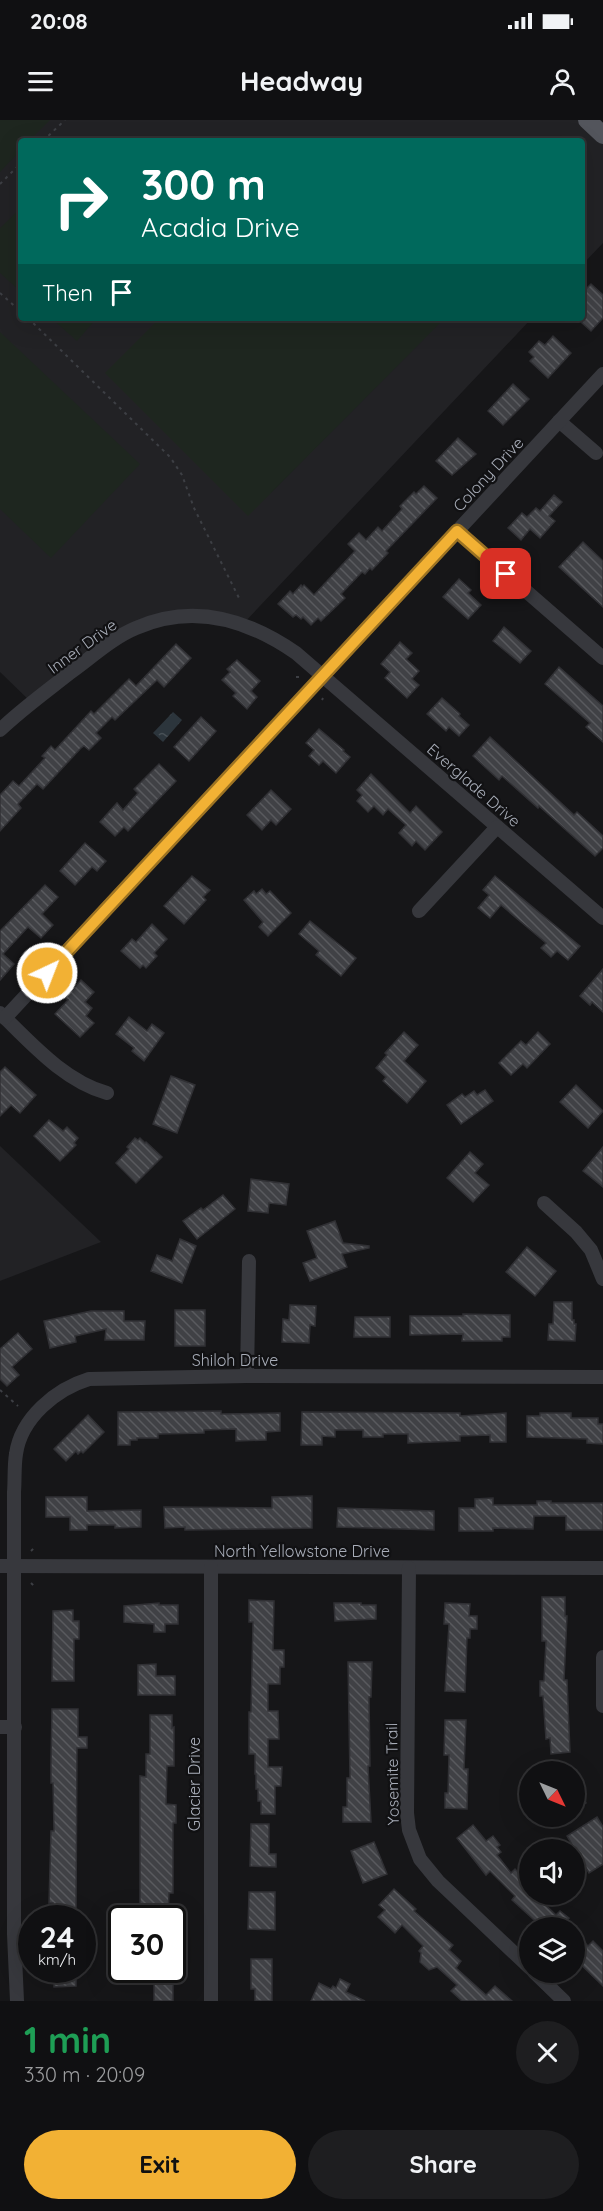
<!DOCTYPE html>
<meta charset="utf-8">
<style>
:root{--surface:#101012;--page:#1e1e20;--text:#f1f3f6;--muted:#9c9d9f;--line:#303032;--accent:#f2b134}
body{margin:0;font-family:Quicksand,sans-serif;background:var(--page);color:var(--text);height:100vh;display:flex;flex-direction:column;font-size:22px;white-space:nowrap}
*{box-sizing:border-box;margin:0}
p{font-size:20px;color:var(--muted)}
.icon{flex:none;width:33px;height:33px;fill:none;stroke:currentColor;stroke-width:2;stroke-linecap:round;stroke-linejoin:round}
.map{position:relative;height:1881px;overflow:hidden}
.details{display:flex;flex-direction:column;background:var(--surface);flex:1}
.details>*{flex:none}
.top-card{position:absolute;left:18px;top:18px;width:567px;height:183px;border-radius:6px;box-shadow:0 6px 24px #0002,0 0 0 2px var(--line);background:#00695c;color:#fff;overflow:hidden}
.needle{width:39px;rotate:133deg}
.buttons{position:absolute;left:519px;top:1641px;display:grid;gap:12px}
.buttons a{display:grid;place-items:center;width:66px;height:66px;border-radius:50%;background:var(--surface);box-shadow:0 6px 24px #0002,0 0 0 2px var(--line);font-size:30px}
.speed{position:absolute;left:18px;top:1785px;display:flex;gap:12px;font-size:30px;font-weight:700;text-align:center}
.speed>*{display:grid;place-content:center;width:78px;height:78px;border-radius:50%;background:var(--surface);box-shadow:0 6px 24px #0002,0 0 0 2px var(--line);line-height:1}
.speed small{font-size:15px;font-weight:400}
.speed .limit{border:3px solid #111;border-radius:9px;background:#fff;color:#111}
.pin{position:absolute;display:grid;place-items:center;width:51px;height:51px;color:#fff;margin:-26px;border-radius:12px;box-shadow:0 3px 9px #0006}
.me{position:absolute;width:66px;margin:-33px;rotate:43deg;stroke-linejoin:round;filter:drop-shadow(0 0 4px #0008)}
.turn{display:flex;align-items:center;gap:21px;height:126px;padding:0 24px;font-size:27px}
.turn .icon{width:78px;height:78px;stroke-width:2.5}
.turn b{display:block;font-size:42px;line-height:51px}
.then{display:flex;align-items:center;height:57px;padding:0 24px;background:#0003;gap:12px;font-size:22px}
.round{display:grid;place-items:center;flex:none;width:63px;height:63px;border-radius:32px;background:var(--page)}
.summary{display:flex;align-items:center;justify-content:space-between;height:102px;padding:0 24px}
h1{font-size:36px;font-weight:800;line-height:45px;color:#1e9e55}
.primary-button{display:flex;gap:12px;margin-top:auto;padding:12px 24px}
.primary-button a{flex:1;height:69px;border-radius:36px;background:var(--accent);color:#111;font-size:24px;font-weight:800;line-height:69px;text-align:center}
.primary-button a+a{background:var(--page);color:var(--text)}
.status{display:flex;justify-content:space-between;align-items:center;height:42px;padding:0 30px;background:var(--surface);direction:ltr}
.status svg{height:16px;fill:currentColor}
header{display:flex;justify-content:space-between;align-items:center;height:78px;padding:0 24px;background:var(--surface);font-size:27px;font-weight:800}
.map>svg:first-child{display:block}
.built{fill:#222225}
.green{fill:#1e261f}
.water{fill:url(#water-ripples)}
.building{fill:url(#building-back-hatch);stroke:#303034;stroke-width:1.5}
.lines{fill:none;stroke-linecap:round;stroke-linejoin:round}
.path{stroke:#3d3f44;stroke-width:2;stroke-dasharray:3 4.5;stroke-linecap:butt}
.minor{stroke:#37383d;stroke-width:14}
.major{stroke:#53555c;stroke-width:18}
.route-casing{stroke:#9d7322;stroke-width:15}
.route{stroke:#f2b134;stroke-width:10}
.labels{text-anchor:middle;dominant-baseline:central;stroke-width:4.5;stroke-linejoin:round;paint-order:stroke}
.street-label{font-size:16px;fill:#a8adb8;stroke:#111113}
</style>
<div class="status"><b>20:08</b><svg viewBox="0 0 49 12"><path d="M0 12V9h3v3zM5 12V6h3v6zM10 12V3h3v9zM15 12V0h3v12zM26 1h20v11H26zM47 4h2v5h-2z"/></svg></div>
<header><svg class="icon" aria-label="menu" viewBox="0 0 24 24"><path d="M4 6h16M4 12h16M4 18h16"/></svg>Headway<svg class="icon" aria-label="person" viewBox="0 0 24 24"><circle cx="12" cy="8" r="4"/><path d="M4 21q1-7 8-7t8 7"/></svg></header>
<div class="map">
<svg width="603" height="1881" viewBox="0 0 603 1881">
<defs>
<pattern id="water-ripples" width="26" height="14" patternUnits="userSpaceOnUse" patternTransform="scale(1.5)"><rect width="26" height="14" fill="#2c353c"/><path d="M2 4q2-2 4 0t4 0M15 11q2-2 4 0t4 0" fill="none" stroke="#485056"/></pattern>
<pattern id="building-back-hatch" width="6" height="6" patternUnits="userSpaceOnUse" patternTransform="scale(1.5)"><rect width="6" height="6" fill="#404145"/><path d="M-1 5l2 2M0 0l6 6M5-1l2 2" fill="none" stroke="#595a5e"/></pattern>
</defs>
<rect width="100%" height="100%" fill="#161618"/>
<g class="built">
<polygon points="0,0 587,0 603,15 603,123 582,145 582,21 21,21 21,198 532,198 243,504 222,498 152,502 32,583 0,552"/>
<polygon points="0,1026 101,1122 0,1161"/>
</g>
<g class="green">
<polygon points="0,0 50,0 29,21 21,21 21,30 0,52"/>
<polygon points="21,88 21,172 0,153 0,108"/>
<polygon points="51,198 97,198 77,221"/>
<polygon points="160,198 438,198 441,202 248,396 105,253"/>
<polygon points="0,212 140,344 51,438 0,389"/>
</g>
<polygon class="water" points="173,592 182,600 163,622 153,613"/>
<g class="building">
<polygon points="591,164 603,175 603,198 591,211 582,203 582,173"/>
<polygon points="553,216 571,233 548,258 530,241 534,237 529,232 539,221 545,225"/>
<polygon points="513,264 529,279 503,305 488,291"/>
<polygon points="458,318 476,334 452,355 436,341"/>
<polygon points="424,366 437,378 386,431 388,433 372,450 370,448 365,454 362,452 341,474 345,478 321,501 318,498 311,505 303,497 301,499 296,495 293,497 278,484 290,471 293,474 301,465 302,467 304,465 314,475 355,431 348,424 359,413 366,420 378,407 382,411 402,389 400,386 414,372 416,374"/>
<polygon points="554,375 562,382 549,396 555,401 540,418 530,409 521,420 508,408 522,393 527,397 536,388 540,391"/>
<polygon points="583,422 603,441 603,487 559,447"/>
<polygon points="459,459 471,470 468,473 481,485 468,499 443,477"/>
<polygon points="504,507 531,531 520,543 493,521"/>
<polygon points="400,522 412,533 406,539 419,551 412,559 419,565 407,578 385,558 390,552 381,544"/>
<polygon points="176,524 191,538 164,567 157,560 115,600 112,597 96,613 101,618 89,630 84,626 81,628 43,669 37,664 18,684 21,688 0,711 0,675 13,661 19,666 45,638 42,636 51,626 55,630 91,591 94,594 129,559 136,566"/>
<polygon points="237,540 260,561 251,571 257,577 247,589 233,576 236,573 222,560 230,552 227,549"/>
<polygon points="559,547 603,586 603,622 586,607 590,603 545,564"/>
<polygon points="442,578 460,594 459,596 469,605 459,616 449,607 446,611 427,594"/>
<polygon points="201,597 216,611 189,641 174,627"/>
<polygon points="319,609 344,630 343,631 350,637 336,653 323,641 319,645 309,636 314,630 306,623"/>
<polygon points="490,617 574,695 577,692 603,716 603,728 595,736 539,686 538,688 502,656 499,660 473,636"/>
<polygon points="159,644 176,661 128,711 124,707 115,716 100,702 117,683 123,690 138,673 134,669"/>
<polygon points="371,654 410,693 416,686 442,712 425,730 416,721 412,726 399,713 406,705 388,689 383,695 374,686 368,692 357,681 362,675 357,670"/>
<polygon points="271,670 291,689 276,705 271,700 262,710 247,695"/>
<polygon points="85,723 106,741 97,751 92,747 75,765 60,751"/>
<polygon points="192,756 210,770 203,777 206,780 184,804 164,786"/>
<polygon points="495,756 580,826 568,840 557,831 551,837 541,828 546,823 501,785 490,798 478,788 489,775 483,770"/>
<polygon points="45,765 58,777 42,794 53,805 41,818 28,807 3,834 14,844 0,860 0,811"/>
<polygon points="262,769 266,774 270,771 291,793 268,816 259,807 263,802 244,780 254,771 256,774"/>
<polygon points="310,801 356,838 341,856 316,835 319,831 299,814"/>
<polygon points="152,804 167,819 154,833 157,836 146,848 143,845 140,848 121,831 132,819 136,822"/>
<polygon points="603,849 603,892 592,882 590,885 580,876"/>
<polygon points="81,860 94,872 85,882 92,888 86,896 94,903 80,917 55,894 68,880 65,878"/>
<polygon points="129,897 147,911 152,904 164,913 144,941 132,931 134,928 116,914"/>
<polygon points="404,912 418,925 404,941 426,961 407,983 383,961 386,957 376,948 387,935 385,933"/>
<polygon points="538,912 550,924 527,948 523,944 511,955 499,943 521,921 526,925"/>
<polygon points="5,947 36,975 20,993 11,985 0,996 0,952"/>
<polygon points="171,956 195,965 177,1013 153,1004"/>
<polygon points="576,965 603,991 588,1008 560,982"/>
<polygon points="485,970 493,981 461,1004 447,985 462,974 465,977 474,971 477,975"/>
<polygon points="49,1000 63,1011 67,1007 78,1018 74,1023 76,1025 60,1041 34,1016"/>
<polygon points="135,1018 138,1020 140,1018 145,1023 146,1022 162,1037 136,1063 116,1043 129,1029 127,1027"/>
<polygon points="603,1027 603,1067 583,1051"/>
<polygon points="470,1032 483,1044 475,1053 489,1065 473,1082 447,1058"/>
<polygon points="251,1059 289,1064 286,1085 269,1083 268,1093 248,1091"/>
<polygon points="223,1075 235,1089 197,1119 183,1101 201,1088 203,1090"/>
<polygon points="335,1101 343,1123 369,1126 369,1128 342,1134 347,1147 310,1161 303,1143 317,1138 307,1111"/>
<polygon points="180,1119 196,1126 182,1163 151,1151 157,1135 172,1141"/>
<polygon points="527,1127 556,1151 535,1176 506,1152"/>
<polygon points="554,1182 572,1182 572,1200 574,1200 574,1204 576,1204 575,1221 548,1220 549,1204 553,1204"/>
<polygon points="290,1185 316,1186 315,1206 310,1205 309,1223 282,1222 283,1199 289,1200"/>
<rect x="175" y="1190" width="30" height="36"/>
<polygon points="91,1191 124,1191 124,1201 145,1201 144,1220 105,1220 106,1209 75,1216 76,1222 50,1228 44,1201"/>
<polygon points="463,1194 510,1195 510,1217 502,1217 502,1221 462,1221 463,1214 410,1215 410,1196 463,1196"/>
<polygon points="355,1197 390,1197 390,1217 354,1217"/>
<polygon points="18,1213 32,1229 12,1247 19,1255 7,1266 0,1259 0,1229"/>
<polygon points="221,1291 221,1294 280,1293 280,1311 266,1312 266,1320 236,1321 236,1309 204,1310 204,1313 158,1314 158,1318 137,1318 137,1320 130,1320 130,1325 118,1325 118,1292"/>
<polygon points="302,1292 460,1293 460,1296 506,1293 506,1322 490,1322 490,1315 460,1316 460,1321 408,1323 408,1314 383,1314 383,1317 363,1317 363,1310 335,1310 335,1317 322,1316 322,1325 301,1325"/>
<polygon points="540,1293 571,1293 571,1298 598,1298 598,1304 603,1304 603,1324 587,1323 587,1319 527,1317 527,1296 540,1296"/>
<polygon points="88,1295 104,1312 83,1333 81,1331 78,1334 76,1331 66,1341 54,1329"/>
<polygon points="312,1376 312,1408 185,1410 185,1407 165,1408 164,1387 272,1388 272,1377"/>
<polygon points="46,1377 87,1377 87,1391 141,1390 141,1407 115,1408 115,1405 87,1405 87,1410 70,1410 70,1397 46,1397"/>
<polygon points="493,1378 493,1385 537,1385 537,1381 551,1381 551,1383 603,1383 603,1410 566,1410 566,1396 534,1396 533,1409 493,1408 493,1411 459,1411 459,1388 475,1388 475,1379"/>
<polygon points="338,1388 434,1391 434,1410 337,1407"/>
<polygon points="542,1477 565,1477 565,1496 567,1496 564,1560 567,1560 570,1632 551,1634 550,1618 546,1619 543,1576 540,1576 540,1561 544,1561 546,1521 542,1521"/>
<polygon points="249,1480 274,1481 273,1530 284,1530 284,1547 280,1547 280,1564 268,1564 268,1591 278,1591 279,1619 268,1619 268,1647 282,1647 281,1666 275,1666 275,1694 261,1694 261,1681 258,1681 258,1669 256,1669 256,1654 255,1654 255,1634 249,1634 249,1592 251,1592 253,1502 249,1502"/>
<polygon points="159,1483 159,1485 178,1485 178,1504 165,1504 165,1512 154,1512 154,1504 124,1502 124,1486"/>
<polygon points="334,1483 361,1483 361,1485 376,1485 376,1499 335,1501"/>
<polygon points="445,1483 470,1484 469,1496 477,1496 477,1509 470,1509 470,1518 467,1518 465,1572 445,1571 449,1504 444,1504"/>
<polygon points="73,1490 73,1501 79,1501 79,1519 74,1519 74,1561 52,1561 53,1491"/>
<polygon points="348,1542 372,1542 371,1577 369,1577 370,1646 368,1646 371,1702 343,1702 343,1687 347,1687 347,1658 350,1658"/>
<polygon points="156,1544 156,1556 175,1556 175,1575 138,1575 138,1545"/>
<polygon points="52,1589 78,1589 78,1617 87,1617 87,1628 77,1628 76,1792 71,1792 71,1798 53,1798 53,1783 49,1783 51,1711 54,1711 53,1663 51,1663 51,1643"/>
<polygon points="150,1595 172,1595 172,1608 174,1607 174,1646 167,1646 166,1684 176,1685 176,1703 173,1703 173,1773 169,1773 168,1798 140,1798 140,1656 146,1657 146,1634 150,1634"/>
<polygon points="445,1600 466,1600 464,1649 468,1649 467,1689 445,1688 445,1673 448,1673 449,1635 444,1635"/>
<polygon points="574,1657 586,1683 574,1689"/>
<polygon points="597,1697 603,1707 603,1744 589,1753 567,1716"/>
<polygon points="251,1704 269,1704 269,1734 276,1734 276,1747 250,1746"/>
<polygon points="473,1705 486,1721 493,1716 500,1725 497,1727 501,1732 497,1735 511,1753 515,1749 530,1764 530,1774 534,1774 556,1795 560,1791 569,1798 560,1808 543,1808 512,1780 515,1776 490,1751 486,1755 457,1718"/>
<polygon points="374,1722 387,1754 363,1763 351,1731"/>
<polygon points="394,1769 416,1789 414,1791 453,1825 449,1830 461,1841 456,1848 486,1875 495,1866 512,1881 462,1881 451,1871 457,1865 437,1847 429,1850 420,1842 421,1833 419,1831 423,1826 402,1805 395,1813 378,1797 385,1790 379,1785"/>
<polygon points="249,1772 275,1772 275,1810 248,1809"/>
<polygon points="574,1812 588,1826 593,1821 603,1831 603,1866 574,1838"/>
<polygon points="251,1839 272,1839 272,1881 255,1881 255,1869 251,1869"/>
<polygon points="173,1849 173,1881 154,1881 154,1850"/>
<polygon points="54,1850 76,1850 76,1866 54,1867"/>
<polygon points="340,1859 350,1864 346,1872 365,1881 311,1881 319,1863 331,1869 333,1866 336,1868"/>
</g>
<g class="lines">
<g class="path">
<polyline points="43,21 65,0"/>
<polyline points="0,64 21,43"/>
<polyline points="0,173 21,192"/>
<polyline points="28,198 170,337 182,355 194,388 240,480"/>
<polyline points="296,557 299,557"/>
<polyline points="322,580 323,578"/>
<polyline points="0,1270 18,1286"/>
<polyline points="31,1431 35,1427"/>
<polyline points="31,1463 34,1466"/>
</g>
<g class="minor">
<polyline points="559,301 596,333"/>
<polyline points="457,411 603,538"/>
<path d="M0 610C22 589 47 571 71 552 92 537 112 518 136 508 193 483 247 499 296 533L603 798"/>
<polyline points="419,791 497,707"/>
<path d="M0 893C31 923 64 961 107 973"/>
<polyline points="5,898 603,254"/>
<polyline points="544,1083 576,1112 591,1130 603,1159"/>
<polyline points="247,1256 249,1141"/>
<polyline points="0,1446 603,1448"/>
<polyline points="211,1447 211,1881"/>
<polyline points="409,1448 407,1693 409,1710 420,1739 438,1761 530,1848"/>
<polyline points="603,1537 603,1586"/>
<polyline points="0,1607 15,1607"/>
<polyline points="534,1852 564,1881"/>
<path d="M17 1881 14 1814V1372C15 1359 14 1346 16 1334 21 1298 56 1269 89 1259L247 1256 603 1257"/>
</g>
<polyline class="major" points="587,0 603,15"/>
</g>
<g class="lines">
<defs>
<polyline id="route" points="47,853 457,411 506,454"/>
</defs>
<use href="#route" class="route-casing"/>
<use href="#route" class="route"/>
</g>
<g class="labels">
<g class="street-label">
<text transform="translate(488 354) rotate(-47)">Colony Drive</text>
<text transform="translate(82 526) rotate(-36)">Inner Drive</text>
<text transform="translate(474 665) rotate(41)">Everglade Drive</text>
<text x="235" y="1240">Shiloh Drive</text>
<text x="302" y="1431">North Yellowstone Drive</text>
<text transform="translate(392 1654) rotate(-91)">Yosemite Trail</text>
<text transform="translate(194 1664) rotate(-90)">Glacier Drive</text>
</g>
</g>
</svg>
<div class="buttons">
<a><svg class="needle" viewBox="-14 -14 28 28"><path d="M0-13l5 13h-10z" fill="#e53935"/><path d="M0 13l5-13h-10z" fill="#9c9d9f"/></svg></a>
<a><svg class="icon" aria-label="sound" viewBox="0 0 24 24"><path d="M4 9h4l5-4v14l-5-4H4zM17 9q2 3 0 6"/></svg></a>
<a><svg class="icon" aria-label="layers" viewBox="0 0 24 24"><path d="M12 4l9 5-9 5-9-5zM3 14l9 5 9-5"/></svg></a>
</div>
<div class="speed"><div>24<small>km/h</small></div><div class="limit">30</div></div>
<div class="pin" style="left:506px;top:454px;background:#d93025"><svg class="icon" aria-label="arrive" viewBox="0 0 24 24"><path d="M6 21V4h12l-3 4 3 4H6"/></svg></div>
<svg class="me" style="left:47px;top:853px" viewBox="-20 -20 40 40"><circle r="17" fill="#f2b134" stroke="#fff" stroke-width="3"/><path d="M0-11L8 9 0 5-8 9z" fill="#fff"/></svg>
<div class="top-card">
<div class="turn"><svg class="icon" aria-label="right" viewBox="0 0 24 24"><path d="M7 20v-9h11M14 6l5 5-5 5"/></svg><div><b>300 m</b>Acadia Drive</div></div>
<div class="then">Then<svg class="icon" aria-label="arrive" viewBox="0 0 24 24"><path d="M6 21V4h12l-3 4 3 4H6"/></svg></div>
</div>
</div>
<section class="details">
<div class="summary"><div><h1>1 min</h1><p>330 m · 20:09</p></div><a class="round"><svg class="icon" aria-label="close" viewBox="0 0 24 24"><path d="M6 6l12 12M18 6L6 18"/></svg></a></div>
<div class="primary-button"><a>Exit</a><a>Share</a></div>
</section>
